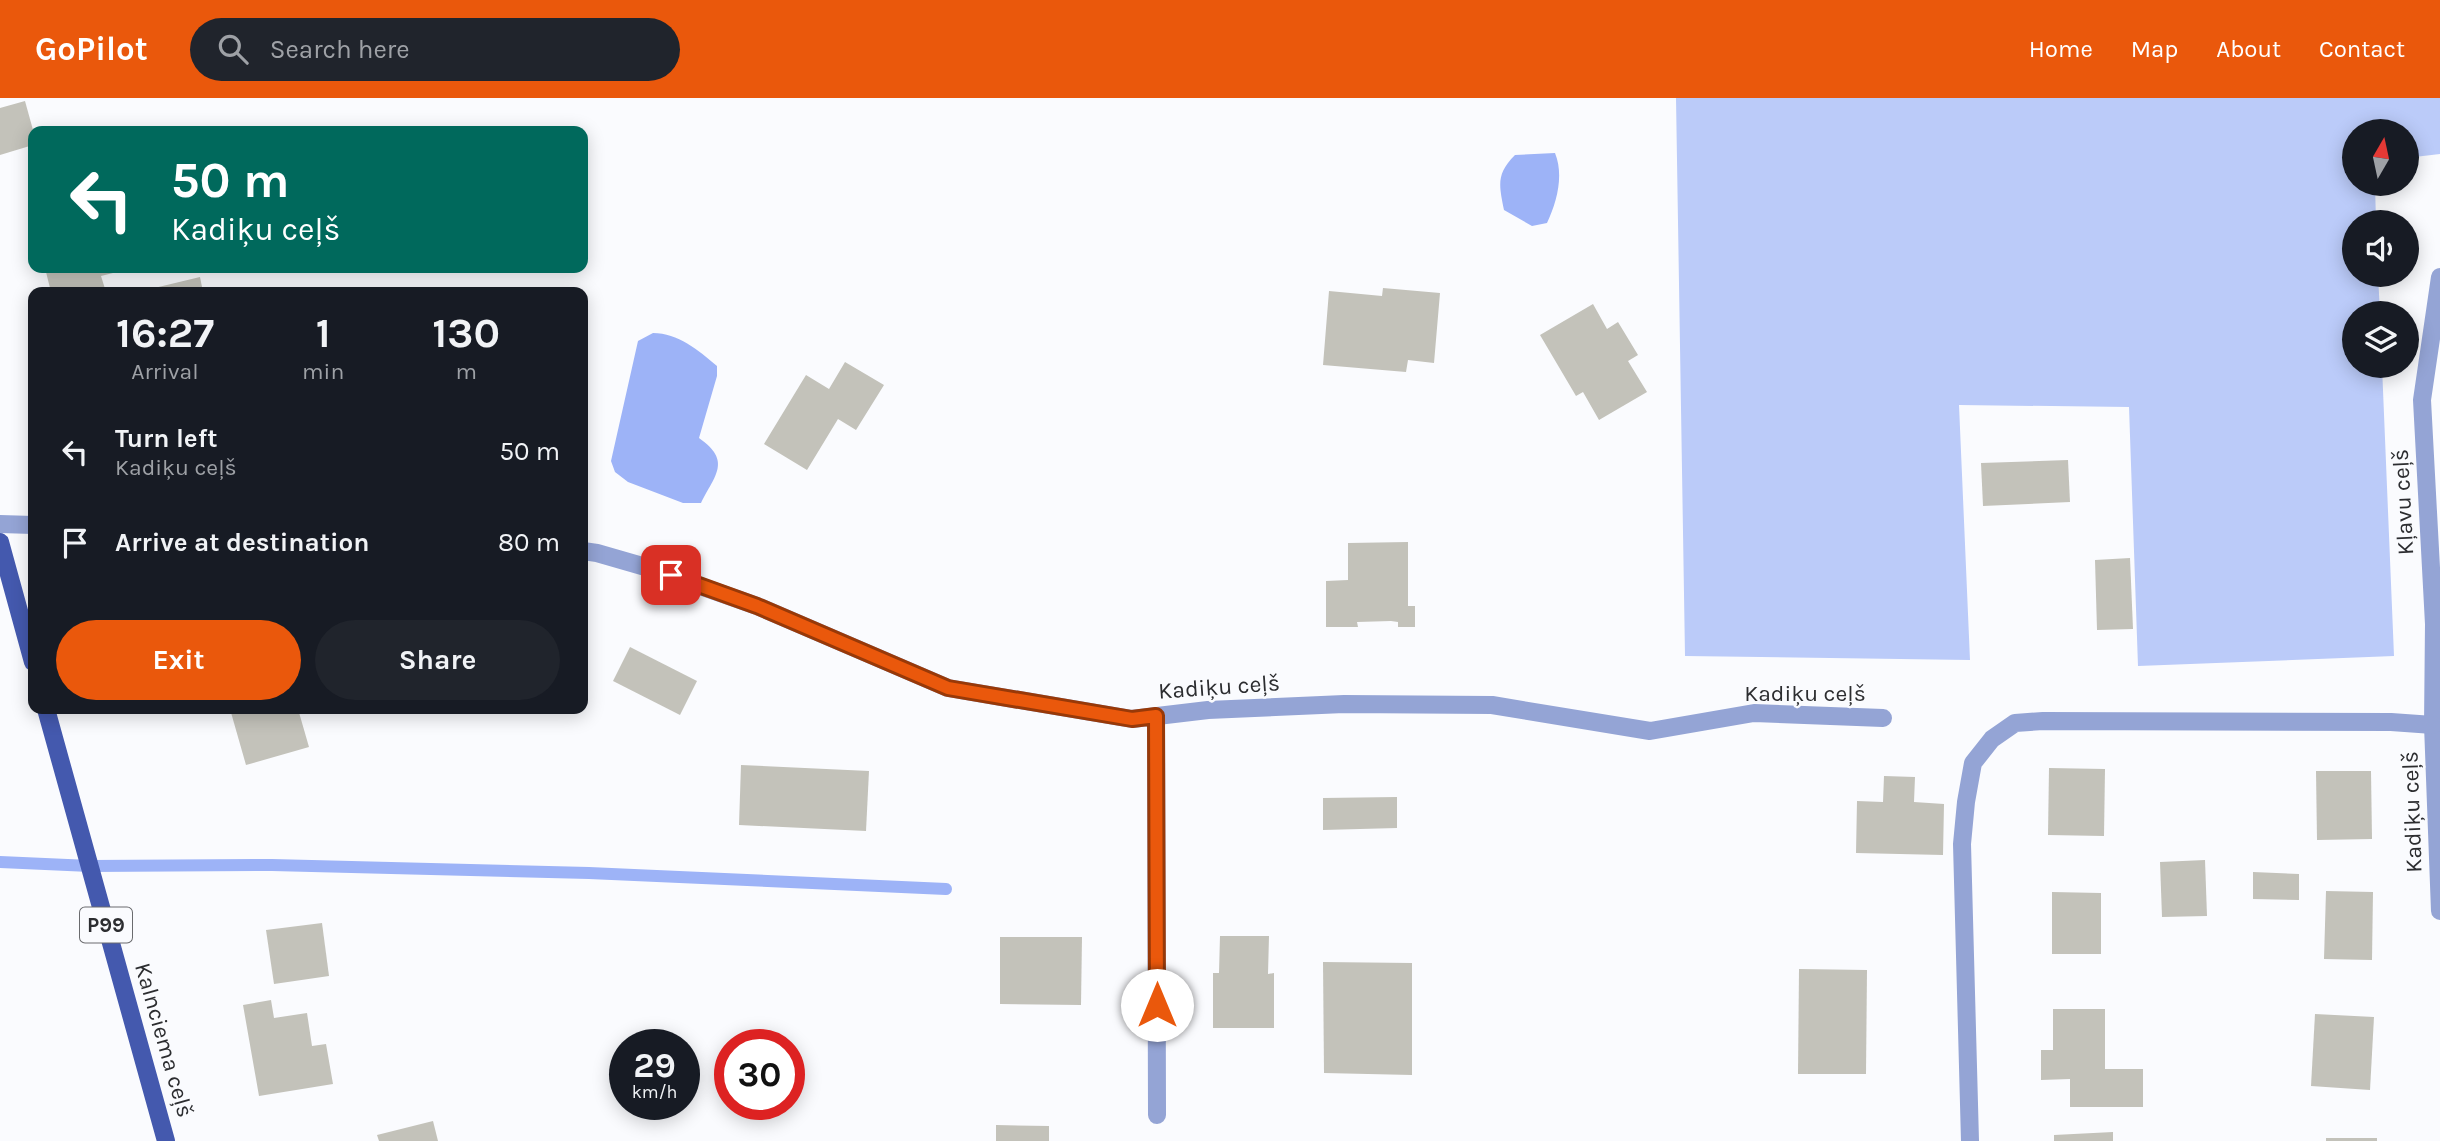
<!DOCTYPE html>
<meta charset="utf-8">
<style>
:root{--surface:#171b24;--page:#20242c;--text:#f1f3f6;--muted:#9ea1a6;--accent:#ea580c}
body{margin:0;font-family:Karla,sans-serif;background:var(--page);color:var(--text);height:100vh;display:flex;flex-direction:column;font-size:26px;white-space:nowrap}
*{box-sizing:border-box;margin:0}
p{font-size:23px;color:var(--muted)}
.icon{flex:none;width:38px;height:38px;fill:none;stroke:currentColor;stroke-width:2;stroke-linecap:round;stroke-linejoin:round}
.map{position:relative;flex:1;overflow:hidden}
.panel{position:absolute;left:28px;top:189px;width:560px;height:427px;display:flex;flex-direction:column;background:var(--surface);border-radius:14px;box-shadow:0 4px 18px #0003}
.panel>*{flex:none}
.guide{position:absolute;left:28px;top:28px;width:560px;height:147px;border-radius:14px;box-shadow:0 4px 18px #0003;background:#00695c;color:#fff;overflow:hidden}
.needle{width:46px;rotate:9deg}
.tools{position:absolute;left:2342px;top:21px;display:grid;gap:14px}
.tools a{display:grid;place-items:center;width:77px;height:77px;border-radius:50%;background:var(--surface);box-shadow:0 4px 18px #0003;font-size:35px}
.speed{position:absolute;left:609px;top:931px;display:flex;gap:14px;font-size:35px;font-weight:700;text-align:center}
.speed>*{display:grid;place-content:center;width:91px;height:91px;border-radius:50%;background:var(--surface);box-shadow:0 4px 18px #0003;line-height:1}
.speed small{font-size:18px;font-weight:400}
.speed .limit{border:10px solid #d22;background:#fff;color:#111}
.pin{position:absolute;display:grid;place-items:center;width:60px;height:60px;color:#fff;margin:-30px;border-radius:14px;box-shadow:0 4px 10px #0006}
.me{position:absolute;width:77px;margin:-38px;rotate:0deg;stroke-linejoin:round;filter:drop-shadow(0 0 5px #0008)}
.turn{display:flex;align-items:center;gap:24px;height:147px;padding:0 28px;font-size:32px}
.turn .icon{width:91px;height:91px;stroke-width:2.5}
.turn b{display:block;font-size:49px;line-height:60px}
.eta{display:flex;justify-content:space-evenly;align-items:center;height:119px;text-align:center}
.eta b{font-size:42px;font-weight:700;line-height:49px}
.action{display:flex;gap:14px;margin-top:auto;padding:14px 28px}
.action a{flex:1;height:80px;border-radius:42px;background:var(--accent);color:#fff;font-size:28px;font-weight:700;line-height:80px;text-align:center}
.action a+a{background:var(--page);color:var(--text)}
ul{padding:0;list-style:none}
li{display:flex;align-items:center;gap:21px;height:91px;padding:0 28px}
li div{flex:1}
li b{display:block;font-size:26px}
li em{font-style:normal}
header{display:flex;align-items:center;gap:42px;box-sizing:border-box;height:98px;padding:0 35px;background:var(--accent);color:#fff}
header strong{font-size:33px}
nav{display:flex;gap:38px;margin-inline-start:auto;font-size:24px}
.search{width:490px;height:63px;background:var(--page);display:flex;align-items:center;gap:18px;box-sizing:border-box;padding:0 24px;border-radius:38px;color:var(--muted);font-size:26px}
.map>svg:first-child{display:block}
.green{fill:#bbcbf9}
.water{fill:#9db3f7}
.lines{fill:none;stroke-linecap:round;stroke-linejoin:round}
.stream{stroke:#9db3f7;stroke-width:12}
.building{fill:#c3c2ba}
.minor{stroke:#94a4d5;stroke-width:18}
.major{stroke:#4459ae;stroke-width:18}
.route-casing{stroke:#983908;stroke-width:18}
.route{stroke:#ea580c;stroke-width:12}
.labels{text-anchor:middle;dominant-baseline:central;stroke-width:5;stroke-linejoin:round;paint-order:stroke}
.shield{fill:#fafbfe;stroke:#6a6b6e;stroke-width:2}
.shield-label{font-size:21px;font-weight:bold;fill:#2c2d30}
.street-label{font-size:23px;fill:#2c2d30;stroke:#fafbfe}
</style>
<header>
<strong>GoPilot</strong>
<div class="search"><svg class="icon" aria-label="search" viewBox="0 0 24 24"><circle cx="10" cy="10" r="6"/><path d="M15 15l6 6"/></svg>Search here</div>
<nav><a>Home</a><a>Map</a><a>About</a><a>Contact</a></nav>
</header>
<div class="map">
<svg width="2440" height="1043" viewBox="0 0 2440 1043">
<rect width="100%" height="100%" fill="#fafbfe"/>
<polygon class="green" points="1676,0 2440,0 2440,56 2406,60 2406,33 2354,33 2354,86 2375,86 2376,124 2354,124 2354,177 2378,177 2380,215 2354,215 2354,268 2382,268 2394,558 2138,568 2129,309 1959,307 1970,562 1685,558"/>
<g class="water">
<path d="M1555 55C1564 77 1557 104 1547 125L1532 128 1504 112C1499 87 1496 76 1515 57Z"/>
<path d="M653 235C678 235 698 252 717 268V278L699 340C732 363 715 377 701 405H683L628 384 615 374 611 363 638 243Z"/>
</g>
<g class="lines">
<polyline class="stream" points="0,764 90,768 272,767 589,775 946,791"/>
</g>
<g class="building">
<polygon points="25,3 33,32 33,47 0,57 0,10"/>
<polygon points="45,170 121,170 121,173 101,178 106,194 51,194"/>
<polygon points="200,179 203,194 146,194 146,192"/>
<polygon points="1383,190 1440,195 1434,265 1408,262 1406,274 1323,267 1329,193 1382,198"/>
<polygon points="1593,206 1607,231 1618,224 1638,257 1628,263 1647,294 1599,322 1583,294 1576,298 1540,237"/>
<polygon points="845,264 884,287 856,332 838,321 807,372 764,346 806,277 829,291"/>
<polygon points="2068,362 2070,404 1983,408 1981,365"/>
<polygon points="1408,444 1408,508 1415,508 1415,529 1398,529 1398,524 1391,523 1357,524 1358,529 1326,529 1326,483 1348,482 1348,445"/>
<polygon points="2130,460 2133,531 2097,532 2095,462"/>
<polygon points="630,549 697,583 680,617 613,583"/>
<polygon points="230,611 298,611 309,649 246,667"/>
<polygon points="741,667 869,673 866,733 739,727"/>
<polygon points="2049,670 2105,671 2104,738 2048,737"/>
<polygon points="2316,673 2371,673 2372,741 2317,742"/>
<polygon points="1884,678 1915,679 1914,704 1944,706 1943,757 1856,755 1857,703 1883,704"/>
<polygon points="1397,699 1397,730 1323,732 1323,700"/>
<polygon points="2205,762 2207,818 2162,819 2160,764"/>
<polygon points="2253,774 2299,776 2299,802 2253,801"/>
<polygon points="2326,793 2373,794 2372,862 2324,861"/>
<polygon points="2052,794 2101,795 2101,856 2052,856"/>
<polygon points="322,825 329,878 274,886 266,832"/>
<polygon points="1220,838 1269,838 1268,876 1274,875 1274,930 1213,930 1213,875 1219,875"/>
<polygon points="1000,839 1082,839 1081,907 1000,906"/>
<polygon points="1323,864 1412,865 1412,977 1324,975"/>
<polygon points="1799,871 1867,872 1866,976 1798,976"/>
<polygon points="271,902 274,920 307,915 312,948 326,946 333,986 259,998 243,907"/>
<polygon points="2053,911 2105,911 2105,971 2143,971 2143,1009 2070,1009 2070,981 2041,982 2041,952 2053,952"/>
<polygon points="2315,916 2374,919 2370,992 2311,988"/>
<polygon points="433,1023 438,1043 379,1043 377,1037"/>
<polygon points="996,1027 1049,1028 1049,1043 996,1043"/>
<polygon points="2113,1034 2113,1043 2054,1043 2054,1037"/>
<rect x="2326" y="1040" width="51" height="3"/>
</g>
<g class="lines">
<g class="minor">
<polyline points="2440,179 2422,302 2434,526 2433,627 2440,813"/>
<polyline points="0,426 33,427"/>
<polyline points="583,453 597,455 649,470 757,508 948,590 1132,621 1208,612 1344,606 1492,607 1650,633 1754,615 1883,620"/>
<polyline points="1156,618 1157,1017"/>
<polyline points="1970,1043 1962,746 1966,704 1973,665 1992,641 2015,625 2043,623 2391,624 2433,627"/>
</g>
<g class="major">
<polyline points="0,444 33,564"/>
<polyline points="46,611 166,1043"/>
</g>
</g>
<g class="lines">
<defs>
<polyline id="route" points="671,477 757,508 948,590 1132,621 1156,618 1157,907"/>
</defs>
<use href="#route" class="route-casing"/>
<use href="#route" class="route"/>
</g>
<g class="labels">
<rect class="shield" x="80" y="809.5" width="52" height="35" rx="5"/>
<g class="shield-label">
<text x="106" y="827">P99</text>
</g>
<g class="street-label">
<text transform="translate(2403 404) rotate(-93)">Kļavu ceļš</text>
<text transform="translate(1219 589) rotate(-4)">Kadiķu ceļš</text>
<text x="1805" y="595">Kadiķu ceļš</text>
<text transform="translate(2412 714) rotate(-92)">Kadiķu ceļš</text>
<text transform="translate(164 942) rotate(74)">Kalnciema ceļš</text>
</g>
</g>
</svg>
<div class="tools">
<a><svg class="needle" viewBox="-14 -14 28 28"><path d="M0-13l5 13h-10z" fill="#e53935"/><path d="M0 13l5-13h-10z" fill="#9ea1a6"/></svg></a>
<a><svg class="icon" aria-label="sound" viewBox="0 0 24 24"><path d="M4 9h4l5-4v14l-5-4H4zM17 9q2 3 0 6"/></svg></a>
<a><svg class="icon" aria-label="layers" viewBox="0 0 24 24"><path d="M12 4l9 5-9 5-9-5zM3 14l9 5 9-5"/></svg></a>
</div>
<div class="speed"><div>29<small>km/h</small></div><div class="limit">30</div></div>
<div class="pin" style="left:671px;top:477px;background:#d93025"><svg class="icon" aria-label="arrive" viewBox="0 0 24 24"><path d="M6 21V4h12l-3 4 3 4H6"/></svg></div>
<svg class="me" style="left:1157px;top:907px" viewBox="-20 -20 40 40"><circle r="19" fill="#fff"/><path d="M0-13L10 11 0 6-10 11z" fill="#ea580c"/></svg>
<div class="guide">
<div class="turn"><svg class="icon" aria-label="left" viewBox="0 0 24 24"><path d="M17 20v-9H6M10 6l-5 5 5 5"/></svg><div><b>50 m</b>Kadiķu ceļš</div></div>
</div>
<section class="panel">
<div class="eta">
<div><b>16:27</b><p>Arrival</p></div>
<div><b>1</b><p>min</p></div>
<div><b>130</b><p>m</p></div>
</div>
<ul>
<li><svg class="icon" aria-label="left" viewBox="0 0 24 24"><path d="M17 20v-9H6M10 6l-5 5 5 5"/></svg><div><b>Turn left</b><p>Kadiķu ceļš</p></div><em>50 m</em></li>
<li><svg class="icon" aria-label="arrive" viewBox="0 0 24 24"><path d="M6 21V4h12l-3 4 3 4H6"/></svg><div><b>Arrive at destination</b></div><em>80 m</em></li>
</ul>
<div class="action"><a>Exit</a><a>Share</a></div>
</section>
</div>
